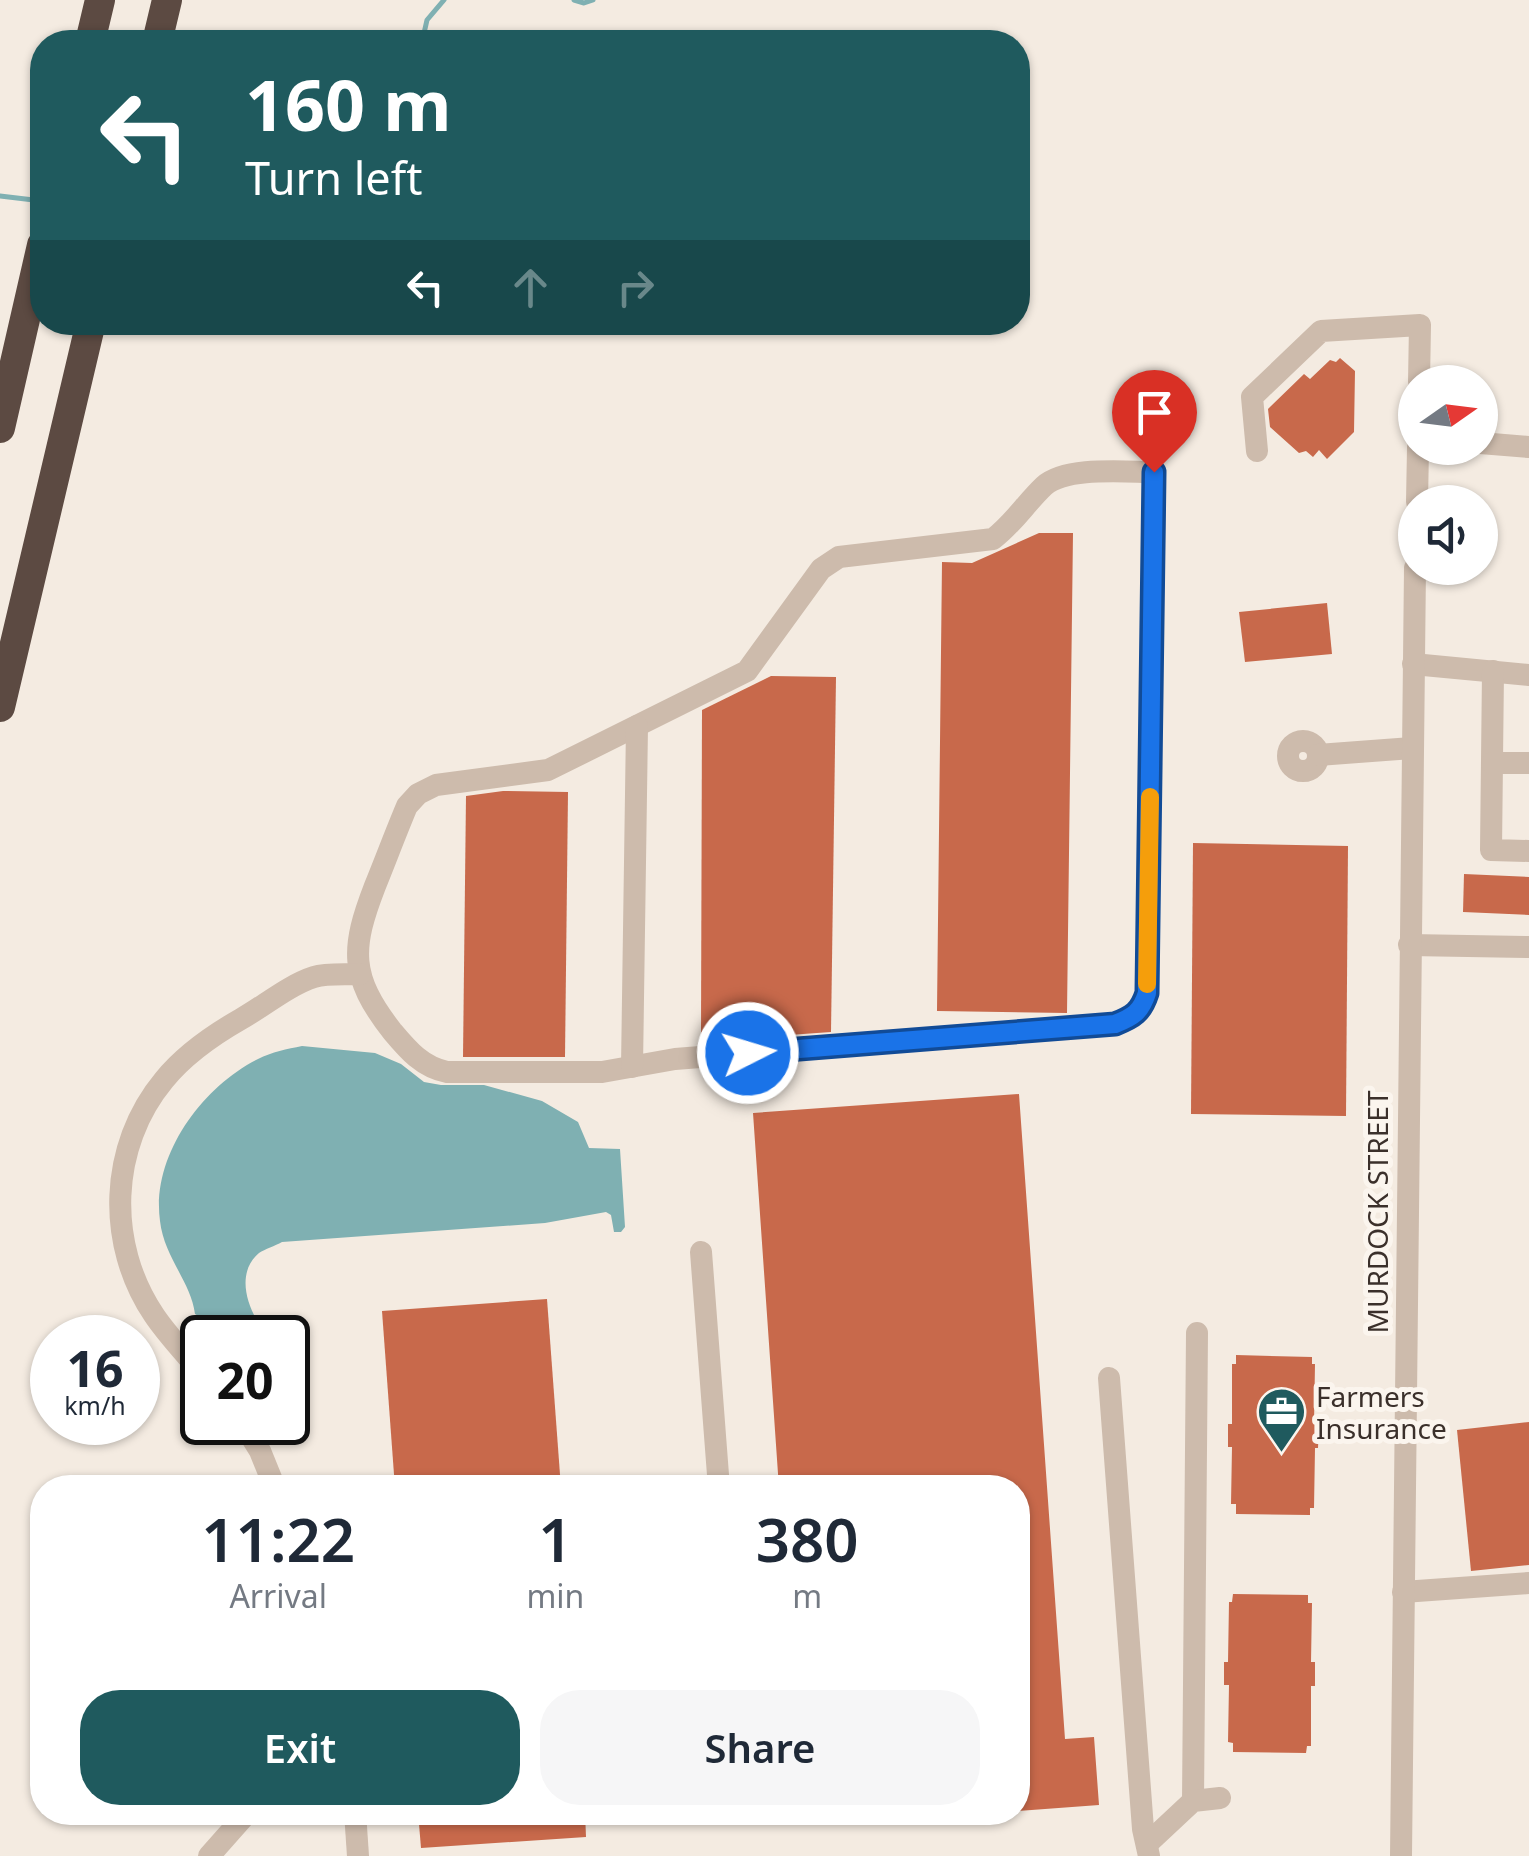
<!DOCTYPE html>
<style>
:root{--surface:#fff;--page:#f6f6f7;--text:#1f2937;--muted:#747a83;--accent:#1f5a5e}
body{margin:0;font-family:"Noto Sans",sans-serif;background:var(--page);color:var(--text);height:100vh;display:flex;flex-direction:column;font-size:38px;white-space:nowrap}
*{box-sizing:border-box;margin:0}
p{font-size:32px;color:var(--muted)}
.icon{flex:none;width:55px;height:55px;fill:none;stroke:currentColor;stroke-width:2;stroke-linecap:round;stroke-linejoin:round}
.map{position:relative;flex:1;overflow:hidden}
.side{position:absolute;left:30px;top:1475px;width:1000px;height:350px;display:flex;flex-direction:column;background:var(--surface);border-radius:40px;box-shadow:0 2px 8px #0004}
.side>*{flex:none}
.banner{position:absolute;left:30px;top:30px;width:1000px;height:305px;border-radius:40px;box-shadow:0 2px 8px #0004;background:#1f5a5e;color:#fff;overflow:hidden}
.needle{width:65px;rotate:76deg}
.tools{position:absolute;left:1398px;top:365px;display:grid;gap:20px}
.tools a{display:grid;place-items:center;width:100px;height:100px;border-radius:50%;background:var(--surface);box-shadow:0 2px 8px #0004;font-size:50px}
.speed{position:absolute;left:30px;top:1315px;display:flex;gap:20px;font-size:50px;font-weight:700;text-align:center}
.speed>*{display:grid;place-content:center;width:130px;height:130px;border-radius:50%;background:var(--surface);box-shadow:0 2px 8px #0004;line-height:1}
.speed small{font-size:25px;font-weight:400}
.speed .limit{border:5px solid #111;border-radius:15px;background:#fff;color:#111}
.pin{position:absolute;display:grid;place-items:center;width:85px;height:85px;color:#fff;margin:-102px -42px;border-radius:50% 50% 50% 0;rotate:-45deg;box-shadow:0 0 10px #0007}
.pin .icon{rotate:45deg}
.me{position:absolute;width:110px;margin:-55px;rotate:85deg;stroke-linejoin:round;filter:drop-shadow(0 0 8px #0008)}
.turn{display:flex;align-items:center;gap:35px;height:210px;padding:0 50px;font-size:45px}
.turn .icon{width:130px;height:130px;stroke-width:2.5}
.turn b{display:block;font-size:70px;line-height:85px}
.lanes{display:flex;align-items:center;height:95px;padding:0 50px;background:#0003;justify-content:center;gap:50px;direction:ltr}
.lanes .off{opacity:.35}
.eta{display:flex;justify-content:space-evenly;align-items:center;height:170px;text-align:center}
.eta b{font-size:60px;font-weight:600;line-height:70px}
.cta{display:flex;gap:20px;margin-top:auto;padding:20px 50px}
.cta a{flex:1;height:115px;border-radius:40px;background:var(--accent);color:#fff;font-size:40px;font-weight:600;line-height:115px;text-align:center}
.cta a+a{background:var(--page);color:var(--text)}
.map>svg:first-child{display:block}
.water{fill:#7fb0b2}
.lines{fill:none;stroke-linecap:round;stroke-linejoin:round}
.stream{stroke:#7fb0b2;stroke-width:5}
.building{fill:#c8694b}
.minor{stroke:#cdbbac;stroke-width:22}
.highway{stroke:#5c4a42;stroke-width:30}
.route-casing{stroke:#114b97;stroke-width:25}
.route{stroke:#1a73e8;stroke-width:18}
.slow{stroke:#f59e0b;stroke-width:18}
.labels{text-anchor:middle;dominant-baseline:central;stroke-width:10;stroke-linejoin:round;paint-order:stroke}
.street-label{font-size:28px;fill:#3b302b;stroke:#fbf5ee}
.poi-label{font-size:28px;fill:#3b302b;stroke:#fbf5ee;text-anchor:start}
</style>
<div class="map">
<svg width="1529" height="1856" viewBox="0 0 1529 1856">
<rect width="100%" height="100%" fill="#f4ebe1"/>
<path class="water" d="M302 1046 375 1053 401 1064 424 1082 441 1085H484L542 1101 578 1122 589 1148 620 1149 625 1227 621 1232H614L611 1215 606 1212 545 1223 282 1242C275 1246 265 1249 259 1253 232 1276 251 1317 269 1337H220L212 1324 195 1314C191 1282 164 1257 160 1221 151 1156 202 1087 258 1059 272 1052 287 1049 302 1046Z"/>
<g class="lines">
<g class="stream">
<polyline points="574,0 584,3 593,0"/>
<polyline points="422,42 427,20 444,0"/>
<polyline points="0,196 42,201"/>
</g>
</g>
<g class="building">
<polygon points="1340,358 1355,371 1354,432 1327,459 1319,450 1313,457 1306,451 1299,453 1270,427 1268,409 1304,374 1310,379 1330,360 1336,362"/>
<polygon points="1039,533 1073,533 1067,1013 937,1011 942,562 972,563"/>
<polygon points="1327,603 1332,654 1245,662 1239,612"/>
<polygon points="771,676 836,677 831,1032 789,1035 701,1034 702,710"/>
<polygon points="503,791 568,792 565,1057 463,1057 466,796"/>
<polygon points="1193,843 1348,846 1346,1116 1191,1114"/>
<polygon points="1464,874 1529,877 1529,915 1463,912"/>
<polygon points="1019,1094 1065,1739 1094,1737 1099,1805 1018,1811 1018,1488 779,1488 753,1113"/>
<polygon points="547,1299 561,1488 395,1488 382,1311"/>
<polygon points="1236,1355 1312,1357 1312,1364 1315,1364 1314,1424 1319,1424 1318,1448 1315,1448 1314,1508 1310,1508 1310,1515 1236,1514 1236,1504 1231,1504 1232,1447 1228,1447 1228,1424 1232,1424 1232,1364 1236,1364"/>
<polygon points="1529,1422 1529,1565 1471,1571 1457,1430"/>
<polygon points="1233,1594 1308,1595 1308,1603 1312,1603 1311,1662 1315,1662 1315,1686 1311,1686 1311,1746 1307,1746 1306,1753 1233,1752 1233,1743 1228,1742 1229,1685 1224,1685 1224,1662 1228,1662 1229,1602 1232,1602"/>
<polygon points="418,1812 585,1812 586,1837 421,1848"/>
<polygon points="802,1812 844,1812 844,1823 803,1825"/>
</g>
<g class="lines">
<g class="minor">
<polyline points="1480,443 1529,447"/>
<polyline points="1257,451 1252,397 1321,331 1420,325 1419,382"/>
<path d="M1155 472 1147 993C1141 1012 1133 1018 1115 1024L675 1059 602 1072H447C422 1067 408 1050 392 1031 349 976 351 948 375 886 386 859 396 832 407 806L418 794 436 785 548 770 747 671 821 569 839 557 993 539C1013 524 1026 503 1044 486 1066 466 1125 472 1155 472Z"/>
<polyline points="1417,502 1418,448"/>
<polyline points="1413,664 1529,675"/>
<polyline points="1493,671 1491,850 1529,851"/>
<circle cx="1303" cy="756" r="15"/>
<polyline points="1318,755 1412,748"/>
<polyline points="1492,763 1529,763"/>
<polyline points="1409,945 1529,947"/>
<polyline points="632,1067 637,726"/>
<polyline points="701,1252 719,1488"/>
<path d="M202 1374C187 1355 168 1336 154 1315 106 1244 109 1146 164 1080 185 1054 213 1035 241 1019 264 1006 289 985 314 977 327 973 346 975 360 974"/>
<polyline points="1109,1378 1143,1829 1149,1856"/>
<polyline points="242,1422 260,1451 275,1488"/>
<polyline points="1403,1592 1529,1583"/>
<polyline points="1193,1801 1197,1333"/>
<polyline points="355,1812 358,1856"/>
<polyline points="1147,1844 1193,1801 1220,1798"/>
<polyline points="209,1856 248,1812"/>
<polyline points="1401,1856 1415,568"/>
</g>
<g class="highway">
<polyline points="90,42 100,0"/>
<polyline points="157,42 167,0"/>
<polyline points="0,428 42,245"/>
<polyline points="0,707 91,322"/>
</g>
</g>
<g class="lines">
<defs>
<path id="route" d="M748 1053 1115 1024C1133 1017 1141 1012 1147 993L1154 472"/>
</defs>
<use href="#route" class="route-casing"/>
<use href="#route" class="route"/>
<polyline class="slow" points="1147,984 1150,797"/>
</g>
<defs>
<symbol id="office-pin" viewBox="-11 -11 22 30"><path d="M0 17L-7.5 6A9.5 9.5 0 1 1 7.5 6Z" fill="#1f5a5e" stroke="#fbf5ee"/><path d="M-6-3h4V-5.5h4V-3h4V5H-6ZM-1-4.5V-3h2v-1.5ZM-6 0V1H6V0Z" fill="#fff"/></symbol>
</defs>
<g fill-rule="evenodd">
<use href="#office-pin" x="1254" y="1384" width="55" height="75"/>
</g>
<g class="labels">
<g class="street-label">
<text transform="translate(1377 1212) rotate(-90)">MURDOCK STREET</text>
</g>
<g class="poi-label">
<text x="1316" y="1396">Farmers<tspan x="1316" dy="32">Insurance</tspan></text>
</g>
</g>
</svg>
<div class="tools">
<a><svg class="needle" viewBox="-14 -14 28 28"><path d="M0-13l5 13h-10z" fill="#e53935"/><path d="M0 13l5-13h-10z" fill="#747a83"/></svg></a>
<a><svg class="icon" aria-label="sound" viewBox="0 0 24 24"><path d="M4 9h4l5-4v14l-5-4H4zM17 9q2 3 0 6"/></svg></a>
</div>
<div class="speed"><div>16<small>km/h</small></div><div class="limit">20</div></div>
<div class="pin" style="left:1154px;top:472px;background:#d93025"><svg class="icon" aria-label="arrive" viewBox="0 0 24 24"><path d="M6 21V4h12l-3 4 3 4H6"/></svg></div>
<svg class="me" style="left:748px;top:1053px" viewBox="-20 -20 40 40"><circle r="17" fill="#1a73e8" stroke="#fff" stroke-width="3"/><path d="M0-11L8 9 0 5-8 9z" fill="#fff"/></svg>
<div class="banner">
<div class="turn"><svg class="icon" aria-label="left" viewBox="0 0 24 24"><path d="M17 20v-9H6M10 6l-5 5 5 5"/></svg><div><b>160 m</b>Turn left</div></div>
<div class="lanes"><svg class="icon" aria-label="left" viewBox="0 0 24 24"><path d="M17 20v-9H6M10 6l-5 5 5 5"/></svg><svg class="icon off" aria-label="ahead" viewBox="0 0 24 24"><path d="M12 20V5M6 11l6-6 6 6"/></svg><svg class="icon off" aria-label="right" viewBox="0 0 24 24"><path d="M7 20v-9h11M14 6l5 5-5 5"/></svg></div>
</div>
<section class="side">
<div class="eta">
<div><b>11:22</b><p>Arrival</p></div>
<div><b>1</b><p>min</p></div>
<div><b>380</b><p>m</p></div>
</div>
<div class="cta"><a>Exit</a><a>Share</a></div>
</section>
</div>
